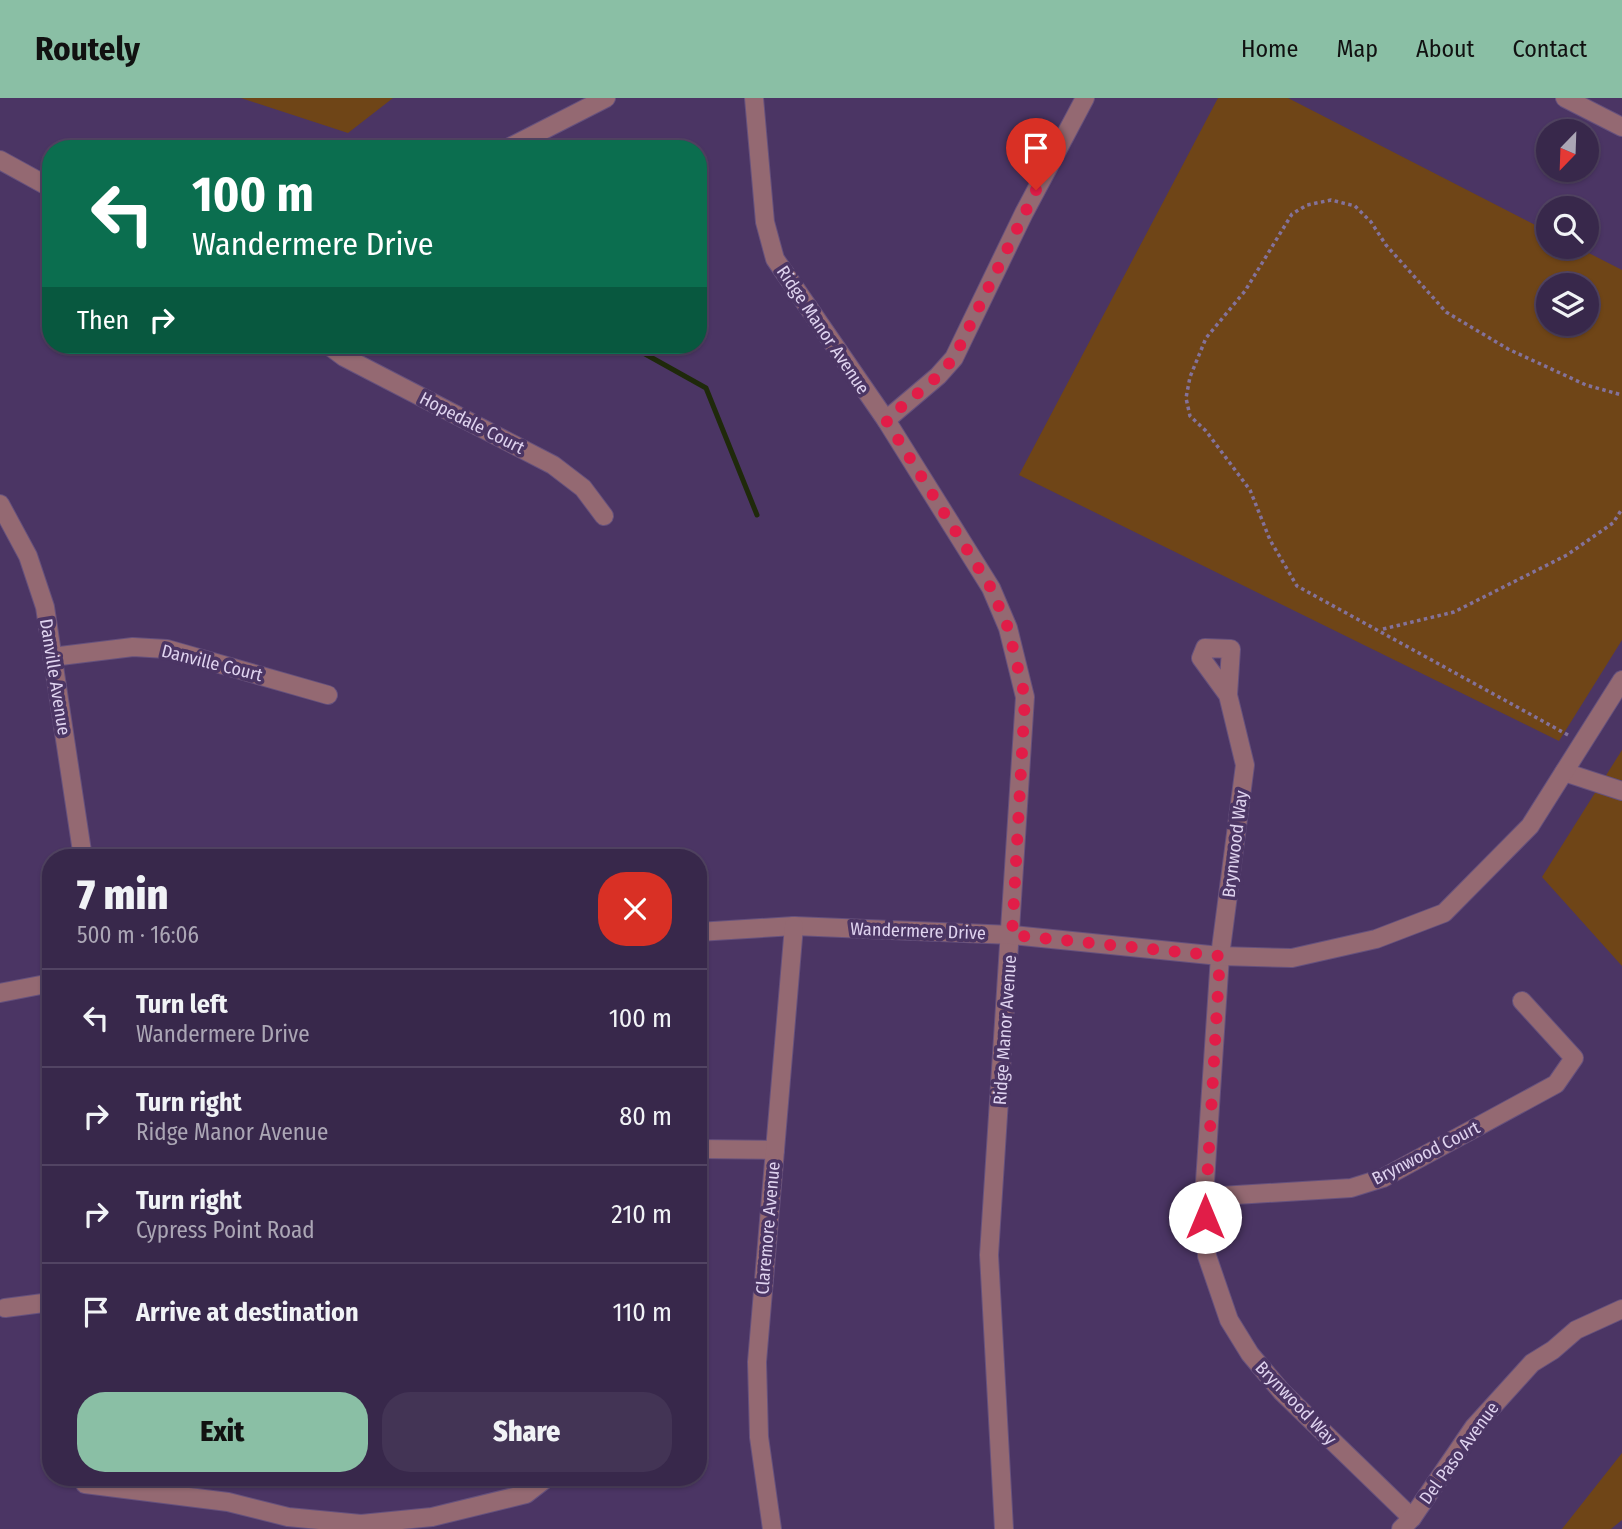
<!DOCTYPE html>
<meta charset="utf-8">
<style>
:root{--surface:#38284b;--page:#433455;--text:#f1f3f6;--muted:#aba6b5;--line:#524463;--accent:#8abfa5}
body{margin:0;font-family:"Fira Sans Condensed",sans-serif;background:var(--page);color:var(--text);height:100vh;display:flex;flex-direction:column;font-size:26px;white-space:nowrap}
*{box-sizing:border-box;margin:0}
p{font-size:23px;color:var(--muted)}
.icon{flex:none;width:38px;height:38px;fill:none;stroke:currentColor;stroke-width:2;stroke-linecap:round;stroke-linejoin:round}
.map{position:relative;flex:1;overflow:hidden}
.panel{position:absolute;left:42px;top:751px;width:665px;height:637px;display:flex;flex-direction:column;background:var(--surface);border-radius:28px;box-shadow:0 2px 5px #0004,0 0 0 2px var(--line)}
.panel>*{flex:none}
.banner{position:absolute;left:42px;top:42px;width:665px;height:214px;border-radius:28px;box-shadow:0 2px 5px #0004,0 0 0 2px var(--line);background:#0b6e4f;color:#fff;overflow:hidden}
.needle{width:46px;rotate:203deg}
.fabs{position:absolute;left:1536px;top:21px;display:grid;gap:14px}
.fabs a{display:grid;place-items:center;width:63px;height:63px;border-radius:50%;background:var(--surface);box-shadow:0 2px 5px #0004,0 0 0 2px var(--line);font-size:35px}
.pin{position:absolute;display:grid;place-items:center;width:60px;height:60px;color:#fff;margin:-72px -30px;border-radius:50% 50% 50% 0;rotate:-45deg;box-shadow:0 0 7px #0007}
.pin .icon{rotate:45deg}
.me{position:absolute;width:77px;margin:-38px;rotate:0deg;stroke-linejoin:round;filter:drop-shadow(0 0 5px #0008)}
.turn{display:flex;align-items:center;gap:24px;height:147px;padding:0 35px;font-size:32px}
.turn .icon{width:91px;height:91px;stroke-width:2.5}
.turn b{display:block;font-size:49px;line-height:60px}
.then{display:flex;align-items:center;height:66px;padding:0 35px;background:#0003;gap:14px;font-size:26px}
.round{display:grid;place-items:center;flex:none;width:74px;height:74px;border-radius:28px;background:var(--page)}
.head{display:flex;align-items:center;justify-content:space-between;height:119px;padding:0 35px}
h1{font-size:42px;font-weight:800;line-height:52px}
.cta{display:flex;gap:14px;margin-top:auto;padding:14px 35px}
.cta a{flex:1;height:80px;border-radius:28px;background:var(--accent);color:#111;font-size:28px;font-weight:800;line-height:80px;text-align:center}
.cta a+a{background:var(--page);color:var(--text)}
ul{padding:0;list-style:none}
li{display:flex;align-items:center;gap:21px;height:98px;padding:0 35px;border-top:2px solid var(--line)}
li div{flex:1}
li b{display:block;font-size:26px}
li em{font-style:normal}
header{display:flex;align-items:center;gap:42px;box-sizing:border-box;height:98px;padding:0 35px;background:var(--accent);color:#111}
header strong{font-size:33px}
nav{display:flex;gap:38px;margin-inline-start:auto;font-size:24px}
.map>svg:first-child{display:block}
.green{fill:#6f4517;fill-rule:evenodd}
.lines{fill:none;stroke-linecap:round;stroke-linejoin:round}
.stream{stroke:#1f290b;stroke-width:5}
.minor-casing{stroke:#66517d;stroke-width:20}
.path{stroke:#84729a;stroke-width:3.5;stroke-dasharray:3.5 3.5;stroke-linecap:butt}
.minor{stroke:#946972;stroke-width:18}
.route{stroke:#e11d48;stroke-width:12;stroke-dasharray:0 21.6}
.labels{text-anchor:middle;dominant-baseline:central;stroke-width:7;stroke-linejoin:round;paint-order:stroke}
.street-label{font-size:18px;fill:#dfd3ef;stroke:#4b3564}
</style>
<header>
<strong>Routely</strong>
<nav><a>Home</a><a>Map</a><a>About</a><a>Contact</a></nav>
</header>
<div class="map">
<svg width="1622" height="1431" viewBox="0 0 1622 1431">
<rect width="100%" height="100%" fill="#4b3564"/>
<g class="green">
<polygon points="241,0 393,0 348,35"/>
<path d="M1218 0H1288L1549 134V149H1577L1622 172V542L1559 643 1019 377ZM1549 187H1587V226H1549Z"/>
<polygon points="1622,652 1622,868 1542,779"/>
<polygon points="1622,1355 1622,1422 1611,1431 1562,1431"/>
</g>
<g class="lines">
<polyline class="stream" points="629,247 706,290 757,417"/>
<defs>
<g id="minor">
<polyline points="754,0 765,124 775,161 886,322 991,490 1008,530 1025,599 989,1157 1004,1431"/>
<polyline points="1565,0 1622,29"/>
<polyline points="506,51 606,0"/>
<polyline points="0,62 51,90"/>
<polyline points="328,247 344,259 553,367 583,390 604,418"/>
<polyline points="886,322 938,278 954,260 1024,115 1085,0"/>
<polyline points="0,406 28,458 45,509 83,760"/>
<polyline points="52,559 133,549 167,551 328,597"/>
<polyline points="1228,597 1201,560 1205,550 1231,551 1228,597 1245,667 1220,858 1204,1099 1207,1158 1229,1222 1250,1256 1282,1294 1412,1420"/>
<polyline points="1564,674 1622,693"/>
<polyline points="698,834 794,828 1012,837 1220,858 1292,860 1376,841 1444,815 1530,728 1622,582"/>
<polyline points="0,895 51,885"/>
<polyline points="698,1051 775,1052"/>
<polyline points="1204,1099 1351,1090 1383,1080 1556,986 1574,960 1522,903"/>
<polyline points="5,1210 51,1204"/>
<polyline points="85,1386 228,1404 288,1419 361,1426 432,1419 526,1396 548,1379"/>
<polyline points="772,1431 759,1339 757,1264 794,828"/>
<polyline points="1401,1431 1412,1420 1474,1329 1532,1265 1553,1252 1576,1232 1622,1211"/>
</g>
</defs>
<use href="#minor" class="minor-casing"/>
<g class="path">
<polyline points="1383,531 1454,514 1567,457 1613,425 1622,411"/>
<polyline points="1568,637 1297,488 1270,442 1250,392 1206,333 1190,318 1186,300 1190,279 1206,240 1245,193 1292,116 1307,107 1331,102 1355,108 1371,124 1386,147 1446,214 1508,251 1586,287 1622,297"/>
</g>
<use href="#minor" class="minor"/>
</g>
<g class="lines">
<polyline class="route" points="1036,92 954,260 938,278 886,322 991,490 1008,530 1025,599 1012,837 1220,858 1205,1119"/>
</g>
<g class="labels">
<g class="street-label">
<text transform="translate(823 232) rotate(56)">Ridge Manor Avenue</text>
<text transform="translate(472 325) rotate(27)">Hopedale Court</text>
<text transform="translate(212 565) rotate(14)">Danville Court</text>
<text transform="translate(55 579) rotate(81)">Danville Avenue</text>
<text transform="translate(1235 746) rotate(-83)">Brynwood Way</text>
<text transform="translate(918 833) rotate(2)">Wandermere Drive</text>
<text transform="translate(1005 932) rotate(-86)">Ridge Manor Avenue</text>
<text transform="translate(1426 1055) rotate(-27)">Brynwood Court</text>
<text transform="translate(768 1130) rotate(-85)">Claremore Avenue</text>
<text transform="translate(1296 1305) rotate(46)">Brynwood Way</text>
<text transform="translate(1459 1355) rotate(-54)">Del Paso Avenue</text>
</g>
</g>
</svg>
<div class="fabs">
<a><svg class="needle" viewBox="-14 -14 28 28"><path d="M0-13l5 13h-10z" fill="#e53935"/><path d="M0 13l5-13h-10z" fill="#aba6b5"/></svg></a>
<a><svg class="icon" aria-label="search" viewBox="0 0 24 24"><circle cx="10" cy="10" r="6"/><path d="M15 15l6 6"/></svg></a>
<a><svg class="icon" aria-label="layers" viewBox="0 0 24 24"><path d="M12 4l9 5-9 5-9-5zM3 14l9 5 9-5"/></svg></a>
</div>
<div class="pin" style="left:1036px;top:92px;background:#d93025"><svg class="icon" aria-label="arrive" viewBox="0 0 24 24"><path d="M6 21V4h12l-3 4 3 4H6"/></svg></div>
<svg class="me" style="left:1205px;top:1119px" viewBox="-20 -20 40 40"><circle r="19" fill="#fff"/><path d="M0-13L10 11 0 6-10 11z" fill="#e11d48"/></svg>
<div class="banner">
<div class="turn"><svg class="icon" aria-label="left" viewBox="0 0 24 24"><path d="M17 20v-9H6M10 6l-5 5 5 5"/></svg><div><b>100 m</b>Wandermere Drive</div></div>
<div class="then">Then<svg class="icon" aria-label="right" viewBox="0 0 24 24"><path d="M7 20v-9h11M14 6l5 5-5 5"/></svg></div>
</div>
<section class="panel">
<div class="head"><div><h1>7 min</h1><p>500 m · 16:06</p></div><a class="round" style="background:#d93025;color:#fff"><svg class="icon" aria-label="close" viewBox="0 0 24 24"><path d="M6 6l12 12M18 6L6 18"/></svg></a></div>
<ul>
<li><svg class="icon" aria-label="left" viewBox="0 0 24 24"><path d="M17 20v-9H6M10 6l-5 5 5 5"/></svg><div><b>Turn left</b><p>Wandermere Drive</p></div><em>100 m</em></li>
<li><svg class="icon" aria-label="right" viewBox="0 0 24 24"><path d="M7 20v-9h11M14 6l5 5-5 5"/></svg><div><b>Turn right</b><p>Ridge Manor Avenue</p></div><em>80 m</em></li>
<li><svg class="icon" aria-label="right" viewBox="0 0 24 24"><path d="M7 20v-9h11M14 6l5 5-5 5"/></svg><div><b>Turn right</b><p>Cypress Point Road</p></div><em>210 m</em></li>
<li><svg class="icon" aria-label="arrive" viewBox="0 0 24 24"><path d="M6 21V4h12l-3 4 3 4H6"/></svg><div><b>Arrive at destination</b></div><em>110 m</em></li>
</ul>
<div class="cta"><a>Exit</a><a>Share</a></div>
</section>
</div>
